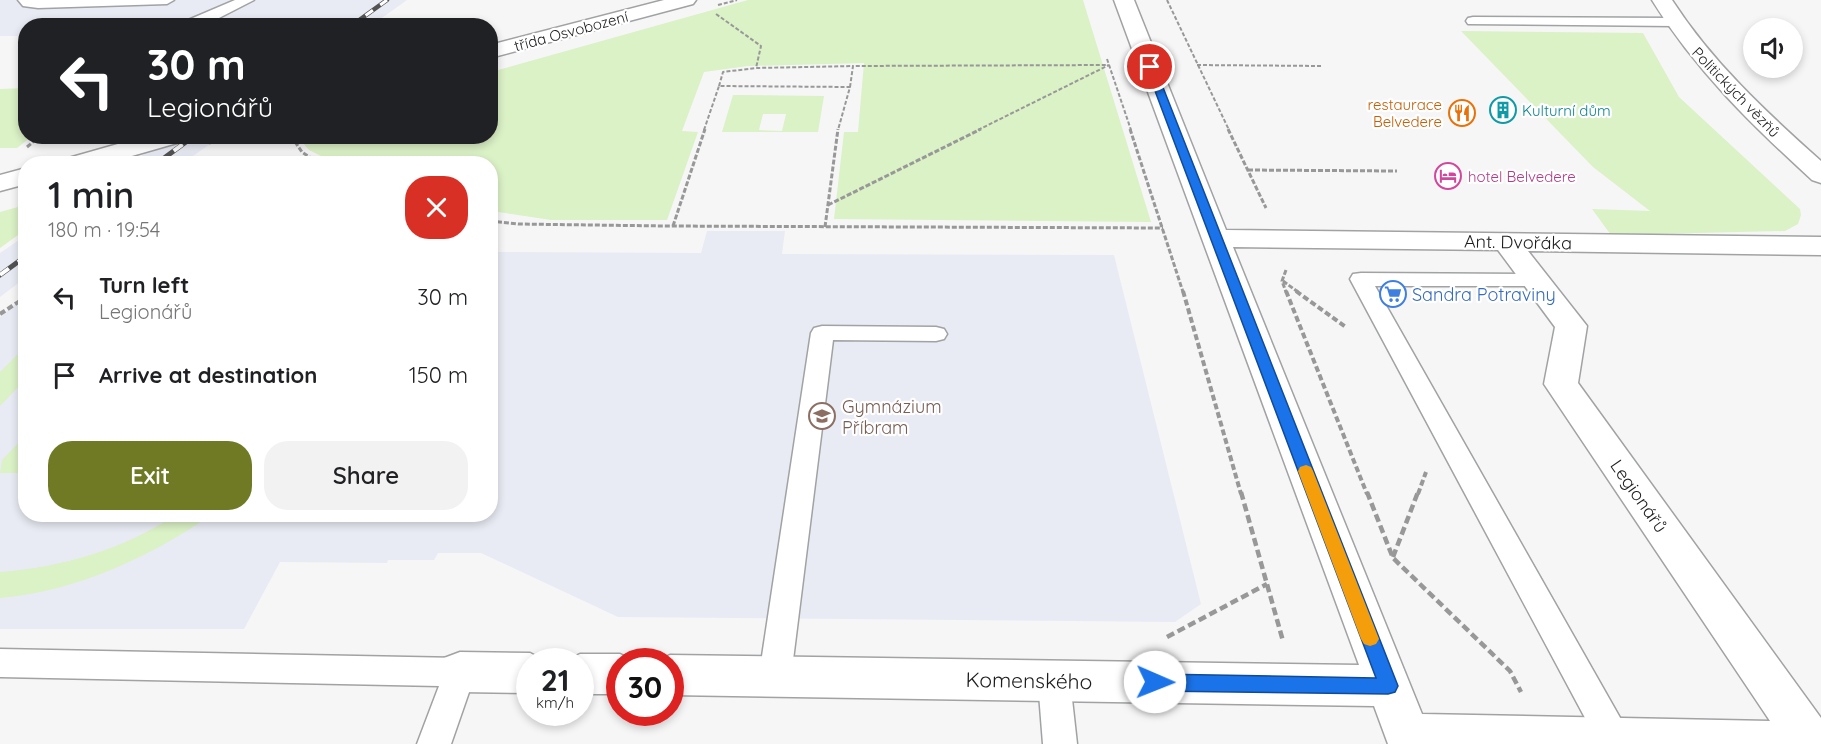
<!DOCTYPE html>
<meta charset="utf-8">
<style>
:root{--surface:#fff;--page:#f2f2f2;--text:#202124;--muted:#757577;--accent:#707a25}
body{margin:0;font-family:Quicksand,sans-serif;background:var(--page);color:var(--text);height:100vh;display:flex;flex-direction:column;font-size:22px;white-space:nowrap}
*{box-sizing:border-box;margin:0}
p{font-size:20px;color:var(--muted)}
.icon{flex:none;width:33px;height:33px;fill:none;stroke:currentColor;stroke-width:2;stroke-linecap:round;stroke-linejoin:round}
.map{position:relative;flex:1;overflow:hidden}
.panel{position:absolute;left:18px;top:156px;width:480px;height:366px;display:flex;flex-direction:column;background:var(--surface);border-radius:24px;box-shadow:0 3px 9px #0003}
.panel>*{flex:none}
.top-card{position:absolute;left:18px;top:18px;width:480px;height:126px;border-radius:24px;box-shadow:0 3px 9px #0003;background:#202124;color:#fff;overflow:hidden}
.buttons{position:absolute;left:1743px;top:18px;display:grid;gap:12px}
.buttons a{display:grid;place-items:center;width:60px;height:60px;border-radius:50%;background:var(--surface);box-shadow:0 3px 9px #0003;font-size:30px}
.speed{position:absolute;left:516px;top:648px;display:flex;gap:12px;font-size:30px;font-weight:700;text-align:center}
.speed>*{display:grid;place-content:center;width:78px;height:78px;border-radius:50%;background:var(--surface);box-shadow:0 3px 9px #0003;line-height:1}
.speed small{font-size:15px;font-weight:400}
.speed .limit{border:9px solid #d22;background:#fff;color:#111}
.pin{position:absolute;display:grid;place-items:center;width:51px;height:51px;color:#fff;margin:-26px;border:3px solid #fff;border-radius:50%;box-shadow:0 2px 6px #0007}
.me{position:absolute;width:66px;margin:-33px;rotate:91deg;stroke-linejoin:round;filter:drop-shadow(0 0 4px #0008)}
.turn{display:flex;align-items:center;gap:21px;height:126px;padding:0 30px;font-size:27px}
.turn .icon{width:78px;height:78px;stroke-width:2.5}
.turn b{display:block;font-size:42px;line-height:51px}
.round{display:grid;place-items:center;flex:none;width:63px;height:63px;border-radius:24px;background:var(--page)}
.overview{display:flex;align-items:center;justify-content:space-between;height:102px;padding:0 30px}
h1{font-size:36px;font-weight:600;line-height:45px}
.action{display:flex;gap:12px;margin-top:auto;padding:12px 30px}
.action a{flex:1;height:69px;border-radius:24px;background:var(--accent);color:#fff;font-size:24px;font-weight:600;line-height:69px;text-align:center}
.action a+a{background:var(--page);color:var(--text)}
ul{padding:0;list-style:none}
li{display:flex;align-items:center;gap:18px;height:78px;padding:0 30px}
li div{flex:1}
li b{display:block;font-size:22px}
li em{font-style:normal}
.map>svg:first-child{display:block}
.built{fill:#e9ebf4}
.green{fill:#dbf1c6;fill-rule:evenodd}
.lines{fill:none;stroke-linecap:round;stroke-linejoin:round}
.lane-casing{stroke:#a1a2a3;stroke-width:3}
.street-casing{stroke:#a1a2a3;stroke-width:3}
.path-far3{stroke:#989899;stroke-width:2;stroke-dasharray:4 2;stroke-linecap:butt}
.path-far2{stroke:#989899;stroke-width:3;stroke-dasharray:5 2;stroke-linecap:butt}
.path-far1{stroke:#989899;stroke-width:4;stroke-dasharray:6 3;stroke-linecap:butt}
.path{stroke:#989899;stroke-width:4.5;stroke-dasharray:8 4;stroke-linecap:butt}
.lane{fill:#fff;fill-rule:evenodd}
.street{fill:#fff;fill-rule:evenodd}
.rail-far1-casing{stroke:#535353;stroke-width:4.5}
.rail-casing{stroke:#535353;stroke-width:5}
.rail-far1{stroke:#fff;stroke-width:3;stroke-dasharray:9;stroke-linecap:butt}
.rail{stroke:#fff;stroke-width:4;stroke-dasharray:11;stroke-linecap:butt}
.route{fill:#1a73e8;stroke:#114b97;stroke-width:1.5}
.slow{fill:#f59e0b}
.labels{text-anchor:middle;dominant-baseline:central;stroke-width:4.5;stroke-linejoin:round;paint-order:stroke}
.far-street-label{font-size:15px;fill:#1c1c1c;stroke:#fff}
.far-food-label{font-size:15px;fill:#c56008;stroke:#fff;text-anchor:end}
.far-culture-label{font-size:15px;fill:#0d838f;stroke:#fff;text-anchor:start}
.far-hotel-label{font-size:15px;fill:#b23c85;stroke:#fff;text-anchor:start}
.street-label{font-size:18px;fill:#1c1c1c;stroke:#fff}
.shop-label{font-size:18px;fill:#366cbe;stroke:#fff;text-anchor:start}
.education-label{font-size:18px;fill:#785e54;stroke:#fff;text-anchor:start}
.near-street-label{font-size:21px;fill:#1c1c1c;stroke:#fff}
</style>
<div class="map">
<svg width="1821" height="744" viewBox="0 0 1821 744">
<rect width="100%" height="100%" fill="#f6f6f7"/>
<g class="built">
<polygon points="0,0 407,0 372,25 26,26 25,36 0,36"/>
<polygon points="169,137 220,137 183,163 130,164"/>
<polygon points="707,231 785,231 782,254 1114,255 1201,604 1175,622 618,617 481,553 438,553 434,560 388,560 387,563 280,562 244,629 0,629 0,317 25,296 26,514 490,514 491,252 701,253"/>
<polygon points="25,236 25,278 0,297 0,253"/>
</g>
<g class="green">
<polygon points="748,0 1083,0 1151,222 834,219 844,132 858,132 864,63 748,66 704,72 682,131 698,132 667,220 551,220 491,211 490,164 335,163 309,150 298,137 490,136 491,72"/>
<polygon points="1461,31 1643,33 1679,97 1800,209 1801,215 1798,224 1785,231 1611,235 1592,209 1650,211 1593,167"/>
<polygon points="25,88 26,136 31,137 17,148 0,148 0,89"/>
<path d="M733 95 824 96 818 132H722ZM763 114H786L782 131 759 130Z"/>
<polygon points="25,205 25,230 0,248 0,212"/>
<polygon points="25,347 25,380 0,406 0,372"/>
<polygon points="25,436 25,473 0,473 2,460"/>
<path d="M175 515H211C148 558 77 591 0 598V572C62 567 123 550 175 515Z"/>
</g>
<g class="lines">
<defs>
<g id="lane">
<polygon points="18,0 174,0 167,4 38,8 23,6"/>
<polygon points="235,0 254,0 219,18 197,26 174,26"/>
<polygon points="1473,17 1674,18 1681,22 1674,26 1468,24 1466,21 1468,18"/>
<polygon points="1361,273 1535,274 1543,275 1546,280 1543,285 1535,286 1375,286 1627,730 1632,741 1631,744 1599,744 1350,279 1353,274"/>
<polygon points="822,326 936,327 944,329 947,334 944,339 936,341 833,340 791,676 786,686 775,690 764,686 759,676 811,333 814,328"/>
<polygon points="0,649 460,658 471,662 476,672 451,744 417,744 439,686 0,677"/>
<polygon points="1054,666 1065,671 1070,681 1077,744 1043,744 1038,681 1043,671"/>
</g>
<g id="street">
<polygon points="664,0 696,0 693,4 490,58 490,45"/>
<path d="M1114 0H1134L1226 230 1821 237V255L1528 251 1587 326 1578 383 1821 718V744H1388L1374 706 670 695V662H654L670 655 1359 665ZM1233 247 1498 250 1555 327 1544 384 1770 721 1422 714Z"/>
<path d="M1652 0H1672C1712 62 1766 112 1821 161V183L1812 180C1752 125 1695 70 1652 0Z"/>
<polygon points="146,136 187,136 184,141 104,164 62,164 65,159"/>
<polygon points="26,168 26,184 0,191 0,175"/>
<polygon points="460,652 530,653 547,662 530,662 530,693 460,692 444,686 438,672 444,658"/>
<polygon points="580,654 620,654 636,662 620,662 620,694 580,694 580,662 564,662"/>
</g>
</defs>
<use href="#lane" class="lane-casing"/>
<use href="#street" class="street-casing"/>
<g class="path-far3">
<polyline points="1167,0 1229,130"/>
<polyline points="718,5 737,0"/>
<polyline points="716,14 761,46 756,68"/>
<polyline points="1107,59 1131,130"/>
<polyline points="1197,65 1322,66"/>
<polyline points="719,86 723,72 756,68 853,66"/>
<polyline points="850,87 853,66 1108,65"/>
<polyline points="704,130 719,86 850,87 838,130"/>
<polyline points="978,130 1109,65"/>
</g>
<g class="path-far2">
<polyline points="1130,129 1183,292"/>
<polyline points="1228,129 1266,208"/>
<polyline points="291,136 302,152 320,164"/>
<polyline points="209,143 231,136"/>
<polyline points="27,147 40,136"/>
<polyline points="1248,170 1397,171"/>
<polyline points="828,205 981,129"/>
<polyline points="490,221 518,224 666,226 1163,228"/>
<polyline points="673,226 705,129"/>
<polyline points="825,227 838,129"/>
<polyline points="1286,270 1282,281 1286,292"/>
<polyline points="1283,281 1298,292"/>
</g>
<g class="path-far1">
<polyline points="1183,291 1241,494"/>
<polyline points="1286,291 1367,494"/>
<polyline points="1296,291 1347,328"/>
<polyline points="0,314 26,297"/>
<polyline points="1418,494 1426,472"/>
</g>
<g class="path">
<polyline points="1241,492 1283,641"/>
<polyline points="1367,492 1393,558 1510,671 1521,692"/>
<polyline points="1393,557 1418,492"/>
<polyline points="1167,637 1267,584"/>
</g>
<use href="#lane" class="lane"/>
<use href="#street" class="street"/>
<defs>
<polyline id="rail-far1" points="351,26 387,0"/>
<g id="rail">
<polyline points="156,164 194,136"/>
<polyline points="0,275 26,256"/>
</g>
</defs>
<use href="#rail-far1" class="rail-far1-casing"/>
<use href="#rail" class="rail-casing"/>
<use href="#rail-far1" class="rail-far1"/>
<use href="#rail" class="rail"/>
</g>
<polygon class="route" points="1150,64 1155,67 1398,686 1395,692 1388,694 1155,691 1148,688 1146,682 1148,677 1155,674 1376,678 1146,67"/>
<polygon class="slow" points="1306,465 1311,467 1313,471 1379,639 1376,644 1370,646 1364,644 1361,639 1298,471 1300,467"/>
<defs>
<symbol id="building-ring" viewBox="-11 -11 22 22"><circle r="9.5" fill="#fff" stroke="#0f9aa8" stroke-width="1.5"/><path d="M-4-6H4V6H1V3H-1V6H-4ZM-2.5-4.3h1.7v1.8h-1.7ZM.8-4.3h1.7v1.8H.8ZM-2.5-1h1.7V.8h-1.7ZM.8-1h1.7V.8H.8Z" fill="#0f9aa8"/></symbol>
<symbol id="restaurant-ring" viewBox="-11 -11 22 22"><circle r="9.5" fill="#fff" stroke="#e8710a" stroke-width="1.5"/><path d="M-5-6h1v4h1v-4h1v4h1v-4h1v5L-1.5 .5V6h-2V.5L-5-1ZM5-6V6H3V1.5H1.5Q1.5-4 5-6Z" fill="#e8710a"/></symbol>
<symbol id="hotel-ring" viewBox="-11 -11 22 22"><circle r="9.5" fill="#fff" stroke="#d1479c" stroke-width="1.5"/><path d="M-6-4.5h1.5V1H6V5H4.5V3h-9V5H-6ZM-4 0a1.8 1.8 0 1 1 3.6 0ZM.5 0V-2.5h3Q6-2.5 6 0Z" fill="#d1479c"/></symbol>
<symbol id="supermarket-ring" viewBox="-11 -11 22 22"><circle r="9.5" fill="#fff" stroke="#3f7fe0" stroke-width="1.5"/><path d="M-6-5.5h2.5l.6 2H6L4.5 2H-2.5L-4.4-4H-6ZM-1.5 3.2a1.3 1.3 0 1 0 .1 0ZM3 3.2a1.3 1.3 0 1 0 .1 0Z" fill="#3f7fe0"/></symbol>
<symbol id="school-ring" viewBox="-11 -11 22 22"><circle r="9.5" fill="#fff" stroke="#8d6e63" stroke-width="1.5"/><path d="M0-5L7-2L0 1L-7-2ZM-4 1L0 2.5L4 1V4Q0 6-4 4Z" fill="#8d6e63"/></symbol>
</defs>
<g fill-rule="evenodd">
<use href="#building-ring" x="1488" y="95" width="30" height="30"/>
<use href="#restaurant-ring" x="1447" y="98" width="30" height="30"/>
<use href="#hotel-ring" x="1433" y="161" width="30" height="30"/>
<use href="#supermarket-ring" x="1378" y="279" width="30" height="30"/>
<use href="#school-ring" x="807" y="401" width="30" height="30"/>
</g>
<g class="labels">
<g class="far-street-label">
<text transform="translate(571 31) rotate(-15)">třída Osvobození</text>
<text transform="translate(1736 92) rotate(46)">Politických vězňů</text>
</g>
<g class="far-food-label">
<text x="1442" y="104">restaurace<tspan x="1442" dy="17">Belvedere</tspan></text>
</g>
<g class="far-culture-label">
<text x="1522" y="110">Kulturní dům</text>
</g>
<g class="far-hotel-label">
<text x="1468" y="176">hotel Belvedere</text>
</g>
<g class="street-label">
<text transform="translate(1518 242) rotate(1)">Ant. Dvořáka</text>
<text transform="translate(1639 496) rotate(55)">Legionářů</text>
</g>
<g class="shop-label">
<text x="1412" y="294">Sandra Potraviny</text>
</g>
<g class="education-label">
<text x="842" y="406">Gymnázium<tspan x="842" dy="21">Příbram</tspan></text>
</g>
<g class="near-street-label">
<text transform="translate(1029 680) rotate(1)">Komenského</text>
</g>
</g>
</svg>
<div class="buttons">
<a><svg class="icon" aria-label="sound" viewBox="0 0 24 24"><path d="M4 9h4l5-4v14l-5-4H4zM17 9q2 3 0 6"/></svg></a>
</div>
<div class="speed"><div>21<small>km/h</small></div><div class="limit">30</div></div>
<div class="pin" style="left:1150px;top:67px;background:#d93025"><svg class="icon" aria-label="arrive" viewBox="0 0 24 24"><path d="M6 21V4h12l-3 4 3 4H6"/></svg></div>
<svg class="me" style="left:1155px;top:682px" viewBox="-20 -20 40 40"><circle r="19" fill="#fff"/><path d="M0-13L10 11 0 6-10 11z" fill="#1a73e8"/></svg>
<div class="top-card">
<div class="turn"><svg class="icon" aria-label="left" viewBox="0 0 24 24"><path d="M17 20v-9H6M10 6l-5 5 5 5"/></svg><div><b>30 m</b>Legionářů</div></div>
</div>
<section class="panel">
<div class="overview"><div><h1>1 min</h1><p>180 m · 19:54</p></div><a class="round" style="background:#d93025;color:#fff"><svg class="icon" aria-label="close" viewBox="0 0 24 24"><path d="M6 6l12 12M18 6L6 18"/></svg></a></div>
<ul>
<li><svg class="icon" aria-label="left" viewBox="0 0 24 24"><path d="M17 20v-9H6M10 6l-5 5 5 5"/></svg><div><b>Turn left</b><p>Legionářů</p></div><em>30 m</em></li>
<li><svg class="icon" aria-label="arrive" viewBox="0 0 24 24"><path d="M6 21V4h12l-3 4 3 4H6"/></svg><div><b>Arrive at destination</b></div><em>150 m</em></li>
</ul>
<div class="action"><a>Exit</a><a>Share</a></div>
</section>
</div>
